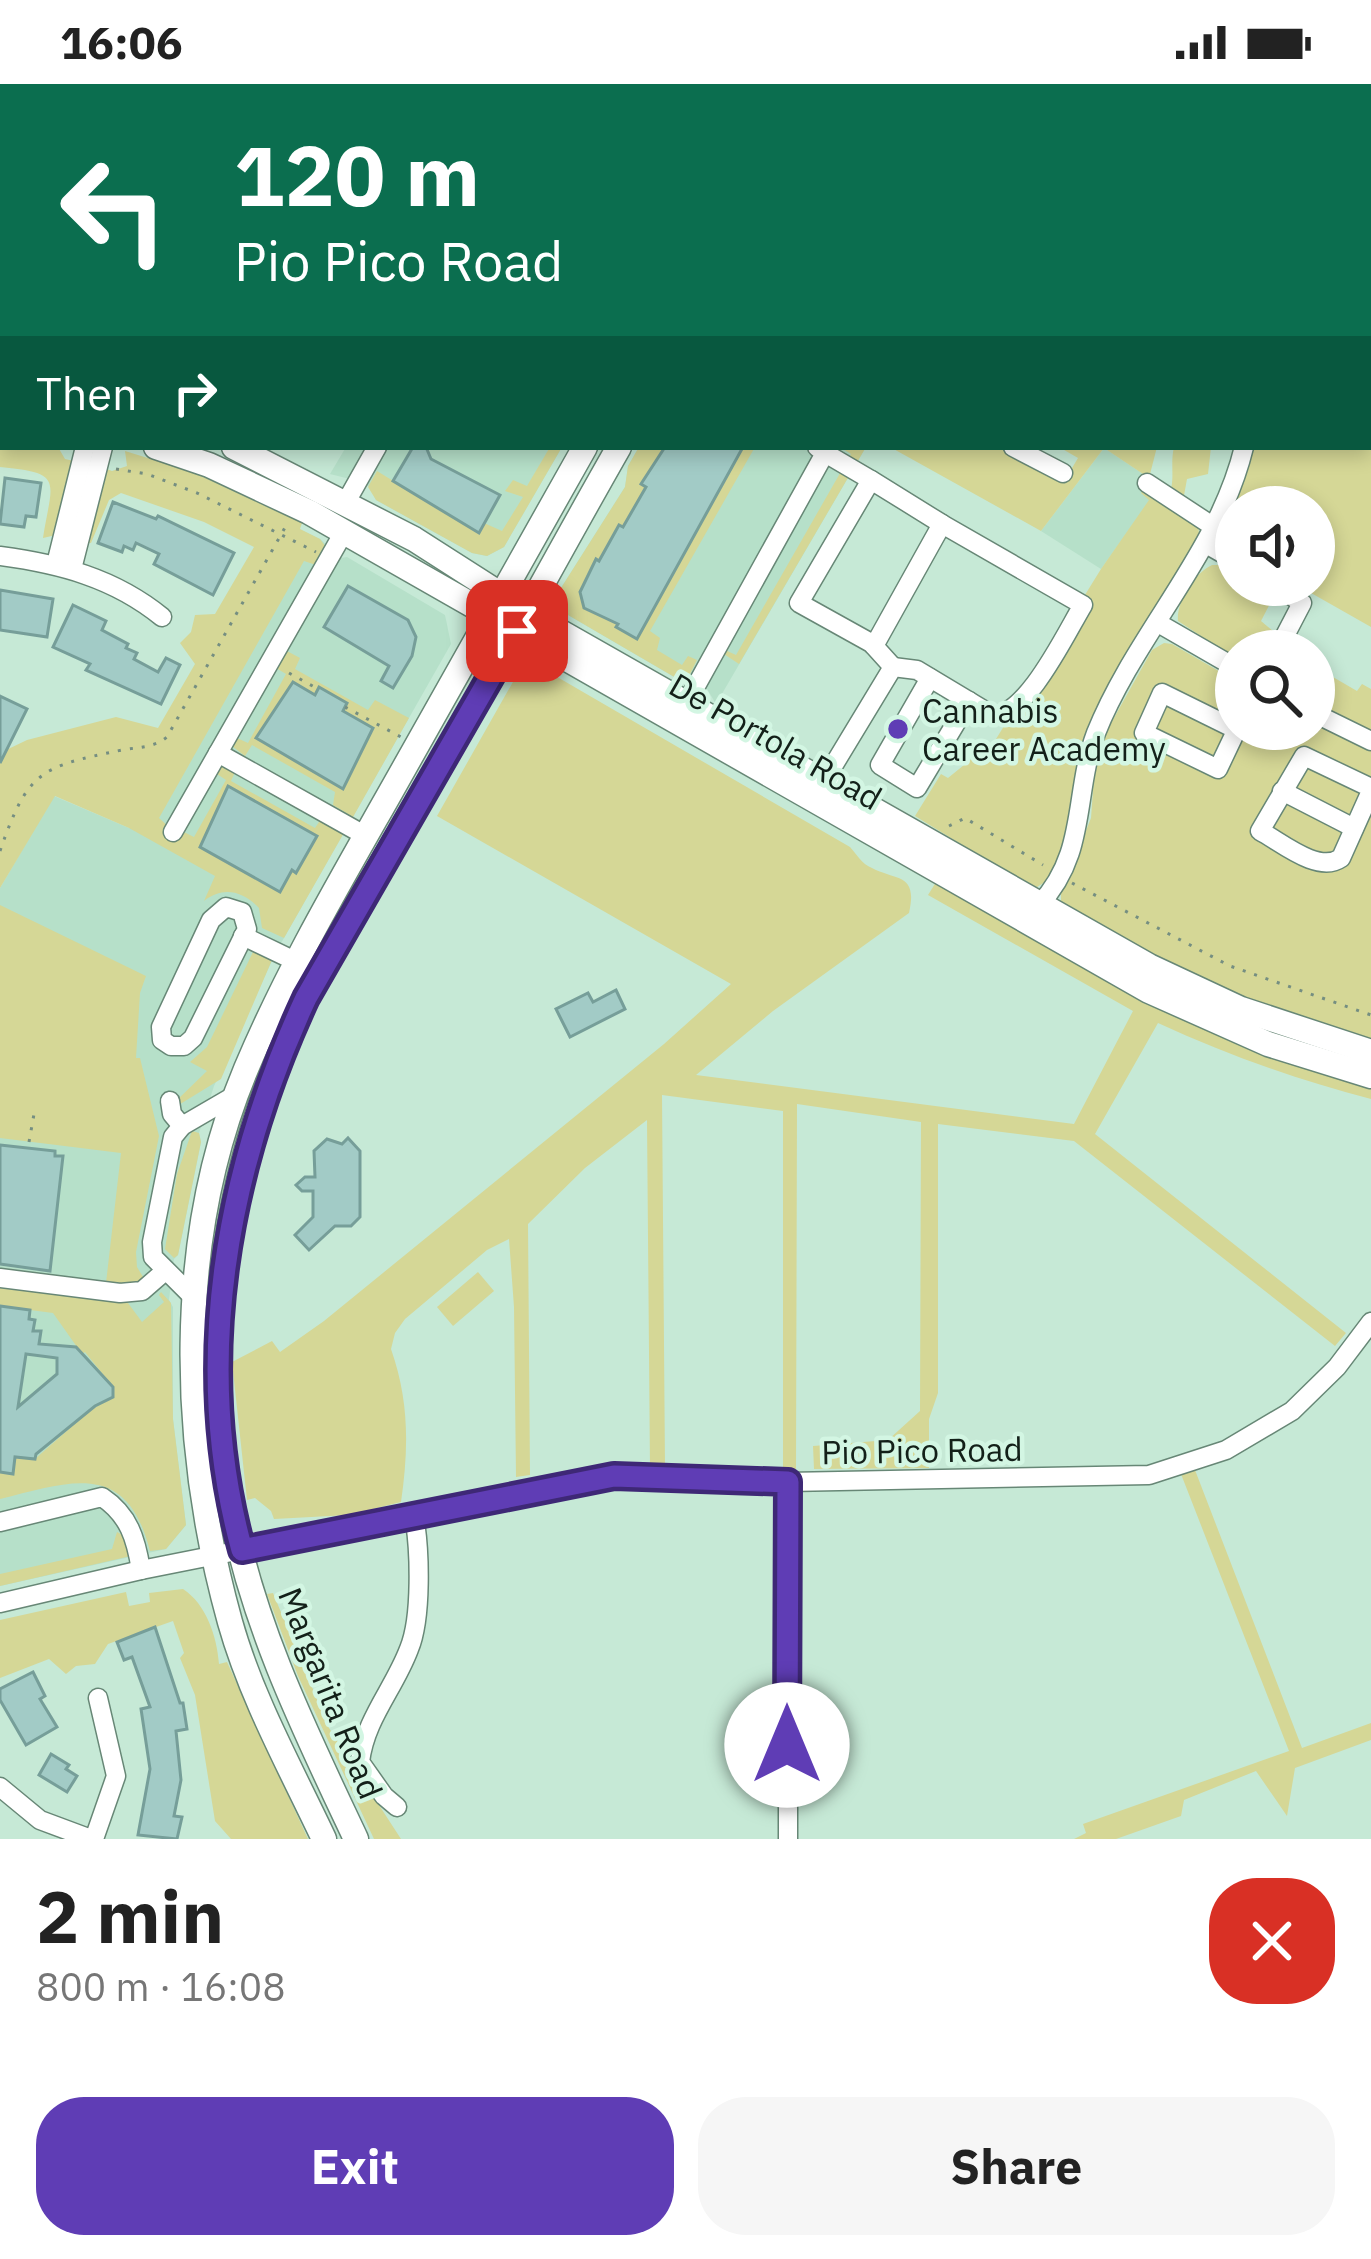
<!DOCTYPE html>
<meta charset="utf-8">
<style>
:root{--surface:#fff;--page:#f6f6f6;--text:#222;--muted:#767676;--accent:#5f3db5}
body{margin:0;font-family:"IBM Plex Sans",sans-serif;background:var(--page);color:var(--text);height:100vh;display:flex;flex-direction:column;font-size:45px;white-space:nowrap}
*{box-sizing:border-box;margin:0}
p{font-size:39px;color:var(--muted)}
.icon{flex:none;width:66px;height:66px;fill:none;stroke:currentColor;stroke-width:2;stroke-linecap:round;stroke-linejoin:round}
.map{position:relative;height:1755px;overflow:hidden}
.sheet{display:flex;flex-direction:column;background:var(--surface);flex:1}
.sheet>*{flex:none}
.guide{position:absolute;left:0px;top:0px;width:1371px;height:366px;box-shadow:0 6px 18px #0003;background:#0b6e4f;color:#fff;overflow:hidden}
.controls{position:absolute;left:1215px;top:402px;display:grid;gap:24px}
.controls a{display:grid;place-items:center;width:120px;height:120px;border-radius:50%;background:var(--surface);box-shadow:0 6px 18px #0003;font-size:60px}
.pin{position:absolute;display:grid;place-items:center;width:102px;height:102px;color:#fff;margin:-51px;border-radius:24px;box-shadow:0 6px 18px #0006}
.me{position:absolute;width:132px;margin:-66px;rotate:0deg;stroke-linejoin:round;filter:drop-shadow(0 0 9px #0008)}
.turn{display:flex;align-items:center;gap:42px;height:252px;padding:0 36px;font-size:54px}
.turn .icon{width:156px;height:156px;stroke-width:2.5}
.turn b{display:block;font-size:84px;line-height:102px}
.then{display:flex;align-items:center;height:114px;padding:0 36px;background:#0003;gap:24px;font-size:45px}
.round{display:grid;place-items:center;flex:none;width:126px;height:126px;border-radius:48px;background:var(--page)}
.overview{display:flex;align-items:center;justify-content:space-between;height:204px;padding:0 36px}
h1{font-size:72px;font-weight:800;line-height:90px}
.action{display:flex;gap:24px;margin-top:auto;padding:24px 36px}
.action a{flex:1;height:138px;border-radius:48px;background:var(--accent);color:#fff;font-size:48px;font-weight:800;line-height:138px;text-align:center}
.action a+a{background:var(--page);color:var(--text)}
.status{display:flex;justify-content:space-between;align-items:center;height:84px;padding:0 60px;background:var(--surface);direction:ltr}
.status svg{height:33px;fill:currentColor}
.map>svg:first-child{display:block}
.built{fill:#b6e0c9}
.green{fill:#d5d796}
.building{fill:#a2cbc6;stroke:#769e99;stroke-width:3;fill-rule:evenodd}
.lines{fill:none;stroke-linecap:round;stroke-linejoin:round}
.minor-casing{stroke:#678776;stroke-width:21}
.major-casing{stroke:#678776;stroke-width:27}
.path{stroke:#758e81;stroke-width:3;stroke-dasharray:3 9;stroke-linecap:butt}
.minor{stroke:#fff;stroke-width:18}
.major{stroke:#fff;stroke-width:24}
.route-casing{stroke:#3e2876;stroke-width:30}
.route{stroke:#5f3db5;stroke-width:21}
.poi-dot{fill:#5f3db5;stroke:#d3f6e3;stroke-width:4.5}
.labels{text-anchor:middle;dominant-baseline:central;stroke-width:9;stroke-linejoin:round;paint-order:stroke}
.poi-label{font-size:33px;fill:#132019;stroke:#d3f6e3;text-anchor:start}
.street-label{font-size:33px;fill:#132019;stroke:#d3f6e3}
</style>
<div class="status"><b>16:06</b><svg viewBox="0 0 49 12"><path d="M0 12V9h3v3zM5 12V6h3v6zM10 12V3h3v9zM15 12V0h3v12zM26 1h20v11H26zM47 4h2v5h-2z"/></svg></div>
<div class="map">
<svg width="1371" height="1755" viewBox="0 0 1371 1755">
<rect width="100%" height="100%" fill="#c6e9d6"/>
<g class="built">
<polygon points="346,363 562,363 504,463 487,472 472,469 376,416 370,403 358,397 330,390"/>
<polygon points="639,363 866,363 716,620 707,605 684,592 676,594 568,531 561,504 625,403 628,382"/>
<polygon points="1104,364 1149,394 1150,416 1101,485 1041,447"/>
<polygon points="299,445 320,455 341,474 347,473 445,531 451,560 276,868 214,1002 199,1049 201,1058 178,1171 174,1175 169,1216 173,1223 173,1335 186,1441 166,1465 0,1502 0,804 54,712 129,744"/>
</g>
<g class="green">
<polygon points="0,0 98,3 3,3 3,290"/>
<polygon points="151,0 557,0 555,3"/>
<polygon points="1371,176 1371,543 1297,501 1314,501 1314,423 1236,423 1236,467 1225,452 1254,363 1368,363"/>
<path d="M0 338 3 363H58L65 375 74 377 56 451 43 454C52 396 65 389 0 383Z"/>
<polygon points="550,363 562,363 504,463 487,472 472,469 376,416 368,403 377,387 478,449 484,439 502,447 523,413 505,407 513,396 527,402"/>
<polygon points="639,363 755,363 650,547 660,554 657,566 682,581 688,572 697,576 688,594 676,594 568,531 561,504 625,403 628,382"/>
<polygon points="840,363 866,363 739,580 724,570 725,566 736,571 851,370"/>
<polygon points="890,363 997,363 1063,399 1078,374 1059,363 1157,363 1149,394 1104,364 1041,447"/>
<path d="M1174 363H1211L1208 390 1187 395 1183 417 1198 440 1199 450 1089 639 1076 683 1069 747 1048 796 1034 805 915 732 941 690 948 694 996 655 1101 485 1149 416 1141 409 1144 404 1170 409C1175 393 1170 380 1174 363Z"/>
<path d="M125 367 193 388 302 439 300 445 320 455 326 463 316 481 304 477 159 734 180 753 184 748 194 753 226 696 217 690 223 679 235 688 231 697 315 744 321 735 345 747 284 854 262 844 259 824C243 807 223 802 204 817L215 792 129 744 55 712 0 804V669L27 656 116 633 158 644 195 580 180 559 191 548 195 531 215 530 254 463 204 438 121 409 109 416 91 459 85 458 104 384 112 387 127 382Z"/>
<path d="M1212 481H1221L1236 489V501H1257L1274 512 1261 537 1274 548 1265 567H1236V575L1178 537C1176 519 1194 489 1212 481Z"/>
<polygon points="1164,559 1172,560 1236,597 1236,645 1314,645 1314,640 1371,667 1371,961 1248,917 1168,881 1061,820 1061,810 1091,734 1094,693 1106,648 1152,566"/>
<polygon points="287,567 300,574 295,585 368,626 375,616 409,634 353,733 333,721 335,708 252,661 245,672 232,662 237,654 248,659 286,590 276,584"/>
<polygon points="1314,582 1357,607 1362,600 1371,605 1371,649 1314,620"/>
<path d="M540 583 850 763C857 771 862 780 872 784 897 797 918 789 909 829L773 927 696 991 1074 1040 1133 927 928 811 938 795 1371 999V1015C1297 996 1228 971 1158 939L1095 1050 1346 1249 1335 1262 1074 1057 938 1040V1309L929 1335V1384L814 1385 813 1362 888 1356 920 1327 921 1038 797 1020 796 1385H783V1027L662 1011 665 1384H650L647 1036 585 1084 528 1140 530 1391 516 1393 514 1223 509 1155 487 1166 405 1235 395 1249 391 1265C409 1316 409 1363 401 1418L349 1431 274 1435 271 1427 255 1414 247 1416 232 1278 272 1257 280 1268 324 1237 664 960 731 900 437 732 518 589Z"/>
<polygon points="0,821 146,892 140,909 136,974 140,974 159,1052 136,1168 137,1183 146,1198 134,1202 106,1199 121,1069 0,1054"/>
<polygon points="253,868 272,876 221,995 177,1022 176,1017 207,987 190,978 207,963"/>
<polygon points="192,1047 199,1049 201,1058 178,1171 174,1174 165,1165 177,1090"/>
<polygon points="478,1188 494,1207 453,1242 437,1223"/>
<path d="M0 1204 128 1219 142 1238 164 1218 159 1211 161 1208 171 1219 173 1335 186 1441 166 1465 150 1467C127 1376 72 1397 0 1415V1388L13 1389 16 1361 35 1375 87 1329 113 1312V1303L85 1268 82 1270 53 1229 0 1222Z"/>
<polygon points="1195,1386 1302,1664 1371,1639 1371,1656 1295,1684 1287,1732 1256,1687 1184,1716 1181,1732 1116,1755 1074,1755 1086,1749 1083,1740 1289,1667 1181,1390"/>
<polygon points="117,1448 126,1453 131,1472 0,1502 0,1490 112,1465"/>
<path d="M183 1505C206 1520 217 1552 219 1580L227 1578 308 1755H231L215 1737 195 1611 180 1574 184 1569 173 1537 108 1560 95 1580 76 1582 66 1590 49 1575 0 1594V1536L126 1508 129 1522 150 1518 149 1509Z"/>
<polygon points="273,1509 329,1644 401,1755 374,1755 298,1592 267,1510"/>
</g>
<g class="building">
<polygon points="413,363 426,363 431,375 500,411 479,449 393,397"/>
<polygon points="665,363 743,363 637,555 616,543 618,540 584,524 580,508 596,475 599,477 619,441 623,443 646,403 641,400"/>
<polygon points="5,394 41,399 36,433 26,432 24,443 0,440"/>
<polygon points="113,418 156,435 158,432 234,469 213,511 154,480 159,470 136,459 133,466 124,462 122,468 98,459"/>
<polygon points="348,502 408,536 416,553 412,572 393,604 381,597 389,582 324,543"/>
<polygon points="0,506 53,515 47,553 0,546"/>
<polygon points="73,521 106,537 102,546 128,560 126,564 137,569 134,575 158,588 166,574 180,581 161,620 86,586 90,580 53,563"/>
<polygon points="293,598 315,611 319,603 347,619 343,627 373,644 343,705 256,654"/>
<polygon points="0,612 27,625 0,679"/>
<polygon points="228,702 317,752 296,789 292,786 280,808 200,763"/>
<polygon points="616,906 625,925 570,953 556,925 588,909 593,918"/>
<polygon points="348,1054 360,1067 360,1133 351,1142 335,1142 309,1166 295,1151 313,1133 313,1107 302,1107 296,1101 305,1093 315,1093 314,1067 327,1055 342,1060"/>
<polygon points="0,1061 55,1067 55,1072 63,1072 50,1187 0,1180"/>
<path d="M0 1222 30 1226 29 1235 35 1236 33 1247H41L39 1260 76 1263 113 1303V1313L95 1322 36 1370 35 1375 15 1373 13 1390 0 1388ZM26 1270 57 1274V1290L18 1323Z"/>
<polygon points="155,1543 180,1619 183,1619 187,1645 176,1647 181,1696 174,1732 182,1733 177,1755 138,1751 150,1685 141,1625 150,1623 132,1573 124,1576 117,1558"/>
<polygon points="33,1588 45,1612 40,1615 57,1643 26,1661 0,1616 0,1605"/>
<polygon points="51,1670 69,1681 66,1685 77,1692 67,1708 39,1691"/>
</g>
<g class="lines">
<defs>
<g id="minor">
<polyline points="116,0 116,3"/>
<polyline points="138,0 138,3"/>
<polyline points="638,0 643,3"/>
<polyline points="1027,0 1033,3"/>
<polyline points="199,3 199,0"/>
<polyline points="475,3 476,0"/>
<polyline points="608,3 611,0"/>
<polyline points="942,3 943,0"/>
<polyline points="1368,166 1371,164"/>
<polyline points="1013,363 1063,389"/>
<polyline points="825,369 871,396"/>
<polyline points="1147,399 1214,443"/>
<polyline points="346,418 377,363"/>
<polyline points="1206,460 1236,477"/>
<path d="M0 472C60 480 114 494 162 533"/>
<polyline points="56,480 85,363"/>
<polyline points="72,485 103,363"/>
<polyline points="1276,501 1302,519 1277,567"/>
<polyline points="1158,539 1236,584"/>
<polyline points="874,562 942,440 871,396 799,519 871,559 874,562 893,583"/>
<polyline points="930,594 880,681 917,704 969,617"/>
<polyline points="686,620 825,369 817,363"/>
<polyline points="1314,629 1371,657"/>
<polyline points="1237,646 1162,609 1144,649 1218,685 1237,645"/>
<polyline points="218,669 366,752"/>
<path d="M824 697 893 583 917 586 992 631C1026 634 1066 549 1083 521L942 440"/>
<path d="M1371 704 1304 672 1260 747C1281 758 1318 790 1341 774L1371 707"/>
<polyline points="1282,707 1354,744"/>
<polyline points="173,748 344,448"/>
<path d="M1039 821C1088 769 1073 710 1096 649 1136 549 1218 470 1244 363"/>
<polygon points="226,823 242,828 247,845 193,954 184,962 171,962 162,956 161,943 211,836"/>
<polyline points="243,852 295,877"/>
<polyline points="170,1017 172,1030 182,1042"/>
<polyline points="0,1194 120,1209 142,1207 165,1187"/>
<polyline points="195,1215 153,1173 152,1158 173,1053 182,1042 237,1010"/>
<polyline points="788,1398 788,1755"/>
<path d="M0 1438 102 1413C129 1431 136 1455 141 1486"/>
<polyline points="0,1519 141,1486 614,1392 788,1398 1149,1391 1226,1366 1292,1327 1337,1283 1371,1238"/>
<polyline points="0,1703 40,1736 91,1755"/>
<path d="M397 1723 384 1712 360 1678C365 1635 394 1605 409 1565 422 1534 420 1465 414 1432"/>
<polyline points="94,1755 116,1692 98,1614"/>
</g>
<g id="major">
<polyline points="789,3 790,0"/>
<polyline points="823,3 825,0"/>
<polyline points="0,299 3,300"/>
<polyline points="0,327 3,328"/>
<polyline points="156,363 209,381 309,428 1149,907 1268,960 1371,992"/>
<polyline points="234,363 414,455 550,542 1149,882 1241,925 1371,968"/>
<path d="M324 1755C291 1685 251 1613 230 1538 181 1362 174 1157 246 985 286 890 338 801 389 711 454 595 519 479 585 363"/>
<path d="M356 1755C306 1649 253 1542 231 1425 198 1255 226 1069 306 914 347 834 396 757 442 679 502 575 559 468 619 363"/>
</g>
</defs>
<use href="#minor" class="minor-casing"/>
<use href="#major" class="major-casing"/>
<g class="path">
<polyline points="0,358 3,358"/>
<polyline points="53,363 58,364"/>
<polyline points="116,385 147,390 197,409 316,468"/>
<polyline points="289,589 318,605"/>
<polyline points="345,623 401,653"/>
<polyline points="949,742 965,734 1043,781"/>
<path d="M0 767C28 687 39 683 122 666 138 663 154 664 167 653L287 440"/>
<polyline points="1072,799 1230,882 1371,931"/>
<polyline points="29,1058 34,1030"/>
</g>
<use href="#minor" class="minor"/>
<use href="#major" class="major"/>
</g>
<g class="lines">
<defs>
<path id="route" d="M517 547 306 914C226 1086 191 1280 242 1466L614 1392 788 1398 787 1661"/>
</defs>
<use href="#route" class="route-casing"/>
<use href="#route" class="route"/>
</g>
<circle class="poi-dot" cx="898" cy="645" r="12"/>
<g class="labels">
<g class="poi-label">
<text x="922" y="626">Cannabis<tspan x="922" dy="38">Career Academy</tspan></text>
</g>
<g class="street-label">
<text transform="translate(776 657) rotate(30)">De Portola Road</text>
<text transform="translate(922 1366) rotate(-1)">Pio Pico Road</text>
<text transform="translate(331 1609) rotate(68)">Margarita Road</text>
</g>
</g>
</svg>
<div class="controls">
<a><svg class="icon" aria-label="sound" viewBox="0 0 24 24"><path d="M4 9h4l5-4v14l-5-4H4zM17 9q2 3 0 6"/></svg></a>
<a><svg class="icon" aria-label="search" viewBox="0 0 24 24"><circle cx="10" cy="10" r="6"/><path d="M15 15l6 6"/></svg></a>
</div>
<div class="pin" style="left:517px;top:547px;background:#d93025"><svg class="icon" aria-label="arrive" viewBox="0 0 24 24"><path d="M6 21V4h12l-3 4 3 4H6"/></svg></div>
<svg class="me" style="left:787px;top:1661px" viewBox="-20 -20 40 40"><circle r="19" fill="#fff"/><path d="M0-13L10 11 0 6-10 11z" fill="#5f3db5"/></svg>
<div class="guide">
<div class="turn"><svg class="icon" aria-label="left" viewBox="0 0 24 24"><path d="M17 20v-9H6M10 6l-5 5 5 5"/></svg><div><b>120 m</b>Pio Pico Road</div></div>
<div class="then">Then<svg class="icon" aria-label="right" viewBox="0 0 24 24"><path d="M7 20v-9h11M14 6l5 5-5 5"/></svg></div>
</div>
</div>
<section class="sheet">
<div class="overview"><div><h1>2 min</h1><p>800 m · 16:08</p></div><a class="round" style="background:#d93025;color:#fff"><svg class="icon" aria-label="close" viewBox="0 0 24 24"><path d="M6 6l12 12M18 6L6 18"/></svg></a></div>
<div class="action"><a>Exit</a><a>Share</a></div>
</section>
